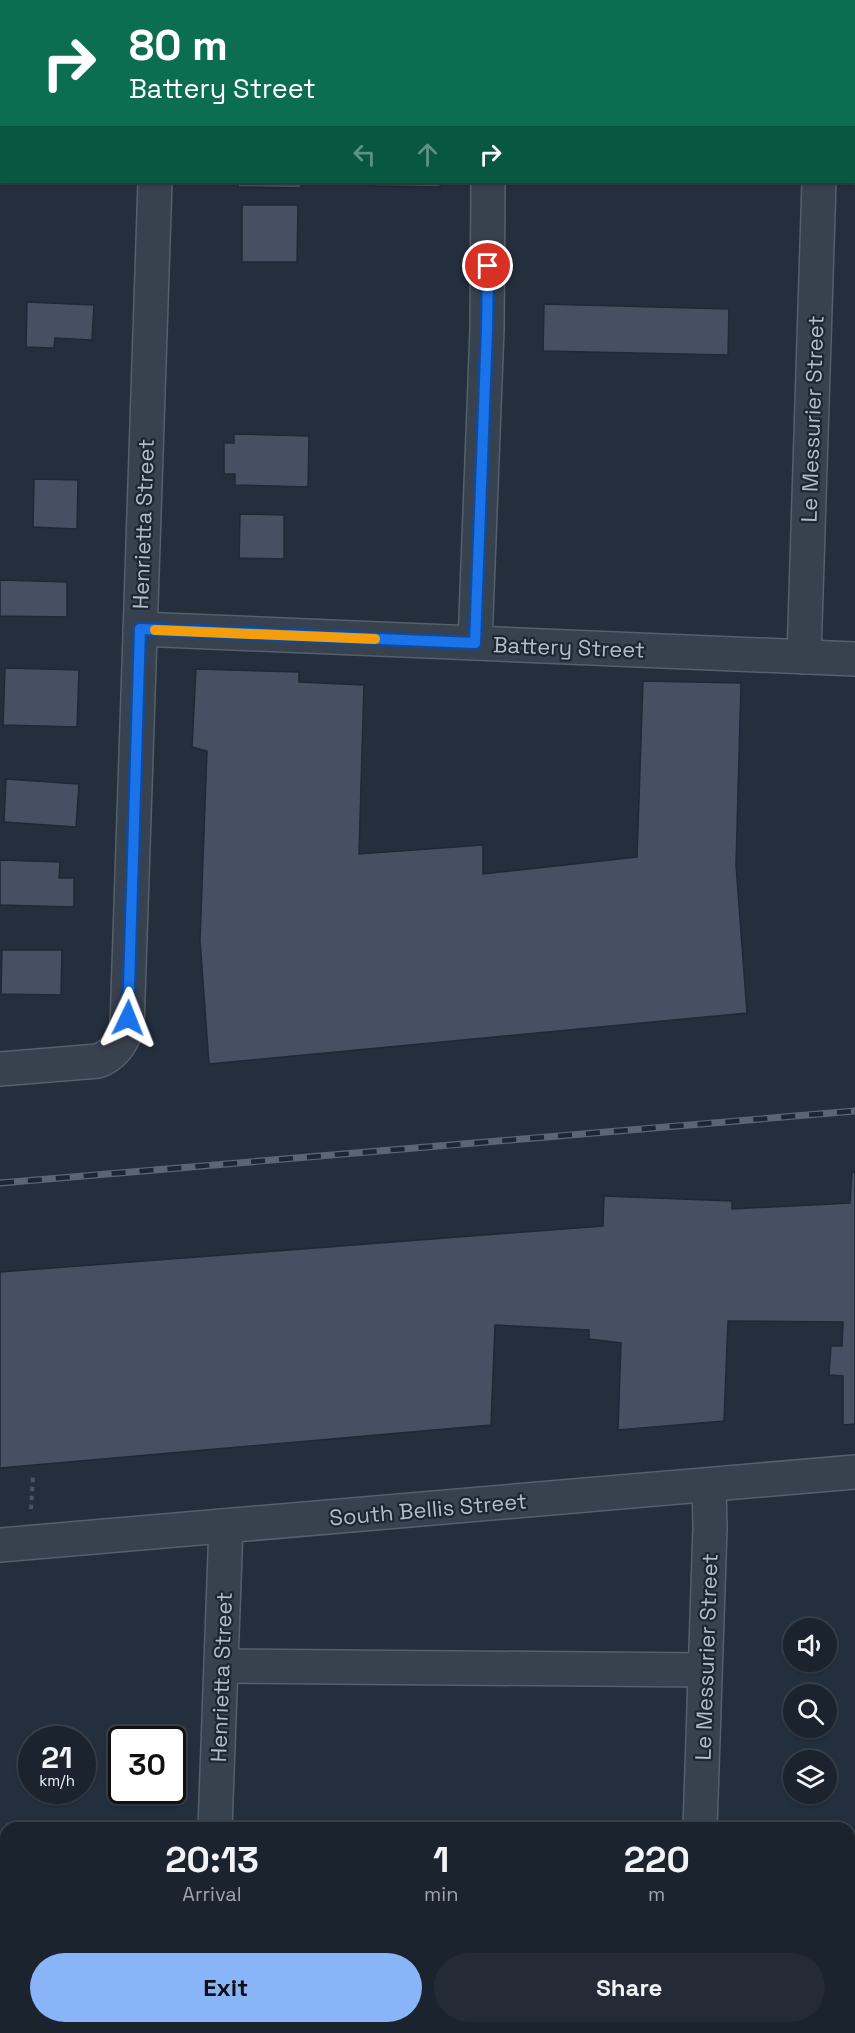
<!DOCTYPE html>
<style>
:root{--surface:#1b232e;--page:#242b36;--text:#f1f3f6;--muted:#a0a4aa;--line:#39404a;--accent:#8ab4f8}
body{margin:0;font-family:"Space Grotesk",sans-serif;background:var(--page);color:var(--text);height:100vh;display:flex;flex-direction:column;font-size:22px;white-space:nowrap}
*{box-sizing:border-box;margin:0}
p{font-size:20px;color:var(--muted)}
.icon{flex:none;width:33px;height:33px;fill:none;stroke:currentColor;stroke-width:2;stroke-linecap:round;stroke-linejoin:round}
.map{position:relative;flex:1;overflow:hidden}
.drawer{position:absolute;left:0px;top:1822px;width:855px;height:212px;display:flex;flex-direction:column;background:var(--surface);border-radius:18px 18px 0 0;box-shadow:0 2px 4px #0004,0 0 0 2px var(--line)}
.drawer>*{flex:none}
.banner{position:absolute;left:0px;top:0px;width:855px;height:183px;box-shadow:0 2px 4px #0004,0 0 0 2px var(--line);background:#0b6e4f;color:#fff;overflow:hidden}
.fabs{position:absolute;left:783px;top:1618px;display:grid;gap:12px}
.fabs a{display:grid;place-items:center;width:54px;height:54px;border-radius:50%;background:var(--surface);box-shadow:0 2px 4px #0004,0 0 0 2px var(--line);font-size:30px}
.speed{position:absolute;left:18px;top:1726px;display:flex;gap:12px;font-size:30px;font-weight:700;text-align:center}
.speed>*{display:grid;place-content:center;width:78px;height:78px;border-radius:50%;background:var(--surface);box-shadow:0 2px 4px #0004,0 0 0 2px var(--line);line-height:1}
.speed small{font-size:15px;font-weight:400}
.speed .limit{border:3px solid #111;border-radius:9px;background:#fff;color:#111}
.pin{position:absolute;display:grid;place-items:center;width:51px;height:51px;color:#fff;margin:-26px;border:3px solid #fff;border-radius:50%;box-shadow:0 2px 6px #0007}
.me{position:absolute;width:66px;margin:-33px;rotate:2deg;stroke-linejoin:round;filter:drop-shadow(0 0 4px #0008)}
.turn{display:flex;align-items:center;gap:21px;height:126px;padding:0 30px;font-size:27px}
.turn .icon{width:78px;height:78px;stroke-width:2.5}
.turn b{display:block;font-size:42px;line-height:51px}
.lanes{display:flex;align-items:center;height:57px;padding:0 30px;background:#0003;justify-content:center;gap:30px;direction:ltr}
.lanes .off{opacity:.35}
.eta{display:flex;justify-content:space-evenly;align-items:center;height:102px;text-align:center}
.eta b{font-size:36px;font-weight:800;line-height:42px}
.primary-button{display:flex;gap:12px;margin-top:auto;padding:12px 30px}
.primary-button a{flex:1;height:69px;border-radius:36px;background:var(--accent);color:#111;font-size:24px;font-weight:800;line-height:69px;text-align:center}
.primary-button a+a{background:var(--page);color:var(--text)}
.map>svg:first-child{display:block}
.building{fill:#455162;stroke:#1f2835;stroke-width:1.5}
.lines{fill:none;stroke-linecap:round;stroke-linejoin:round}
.minor-casing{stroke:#565f6c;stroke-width:36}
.path{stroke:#44595c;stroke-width:4;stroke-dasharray:4.5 4.5;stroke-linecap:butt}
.minor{stroke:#38414e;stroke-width:33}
.rail-casing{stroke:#5a6575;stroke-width:7}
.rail{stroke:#1d2633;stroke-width:4.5;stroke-dasharray:14;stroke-linecap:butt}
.route-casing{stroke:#114b97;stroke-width:15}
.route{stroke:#1a73e8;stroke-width:10}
.slow{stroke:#f59e0b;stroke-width:10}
.labels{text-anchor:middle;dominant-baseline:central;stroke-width:4.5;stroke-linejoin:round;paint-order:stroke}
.street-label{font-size:22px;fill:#b4bcc9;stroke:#1d2633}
</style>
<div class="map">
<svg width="855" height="2033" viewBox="0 0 855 2033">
<rect width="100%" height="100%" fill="#242f3e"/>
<g class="building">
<polygon points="426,0 470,0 470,2"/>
<polygon points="238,182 301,182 301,188 238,187"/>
<polygon points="376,182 441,182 440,187 376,186"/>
<polygon points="242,205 298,205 297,262 242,262"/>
<polygon points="27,302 94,305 92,340 55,338 54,348 26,347"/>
<polygon points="544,304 729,309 728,355 543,351"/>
<polygon points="234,434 309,436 308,487 235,485 235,474 224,474 224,443 234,443"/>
<polygon points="34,479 78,480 77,529 33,527"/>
<polygon points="240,514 284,515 284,559 239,558"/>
<polygon points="0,580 67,582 67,617 0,616"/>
<polygon points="5,668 79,670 77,727 3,725"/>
<polygon points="196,669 299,672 299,682 364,685 359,854 483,845 483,874 637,857 643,681 741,683 736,865 747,1013 209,1064 200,940 207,751 192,747"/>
<polygon points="6,779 79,784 76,827 4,822"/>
<polygon points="0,860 60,862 59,878 74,878 74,907 0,905"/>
<polygon points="2,950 62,950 61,995 1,994"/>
<polygon points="852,1172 855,1172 855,1424 843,1425 843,1376 829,1375 831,1346 842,1346 843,1322 728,1321 724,1421 618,1430 621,1343 589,1339 589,1330 495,1325 491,1425 0,1468 0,1272 603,1226 604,1196 732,1201 732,1209 850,1203"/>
</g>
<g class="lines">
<defs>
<g id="minor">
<polyline points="64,2 64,0"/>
<polyline points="824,2 824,0"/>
<polyline points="0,65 2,65"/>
<polyline points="854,101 855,101"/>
<polyline points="140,629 855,659"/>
<polyline points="475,643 487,329 488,182"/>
<polyline points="804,657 819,182"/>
<path d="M0 1069 98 1061C114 1055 122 1043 127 1027L155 182"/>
<polyline points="0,1545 855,1472"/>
<polyline points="221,1666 705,1670"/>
<polyline points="215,1828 226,1526"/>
<polyline points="700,1828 710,1528 709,1485"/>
<polyline points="208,2033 208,2028"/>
<polyline points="693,2033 693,2028"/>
</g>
</defs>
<use href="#minor" class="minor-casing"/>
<polyline class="path" points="31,1509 33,1476"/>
<use href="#minor" class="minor"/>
<defs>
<polyline id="rail" points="0,1183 855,1111"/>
</defs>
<use href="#rail" class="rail-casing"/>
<use href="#rail" class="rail"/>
</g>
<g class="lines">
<defs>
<polyline id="route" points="128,1018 140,629 475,643 487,329 488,266"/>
</defs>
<use href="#route" class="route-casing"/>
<use href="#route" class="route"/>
<polyline class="slow" points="155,630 375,639"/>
</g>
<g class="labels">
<g class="street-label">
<text transform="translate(812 419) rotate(-88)">Le Messurier Street</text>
<text transform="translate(143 524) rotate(-88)">Henrietta Street</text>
<text transform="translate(569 647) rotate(2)">Battery Street</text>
<text transform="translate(428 1509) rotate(-5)">South Bellis Street</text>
<text transform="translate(706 1657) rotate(-88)">Le Messurier Street</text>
<text transform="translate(221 1677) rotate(-88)">Henrietta Street</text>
</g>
</g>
</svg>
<div class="fabs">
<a><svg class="icon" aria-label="sound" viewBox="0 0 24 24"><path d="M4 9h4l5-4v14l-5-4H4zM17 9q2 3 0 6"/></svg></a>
<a><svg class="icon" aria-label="search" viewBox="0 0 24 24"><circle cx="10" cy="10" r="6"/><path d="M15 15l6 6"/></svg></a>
<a><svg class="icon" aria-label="layers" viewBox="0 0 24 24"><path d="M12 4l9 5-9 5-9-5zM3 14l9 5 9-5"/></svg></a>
</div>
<div class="speed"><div>21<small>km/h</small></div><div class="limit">30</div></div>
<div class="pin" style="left:488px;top:266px;background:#d93025"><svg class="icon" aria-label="arrive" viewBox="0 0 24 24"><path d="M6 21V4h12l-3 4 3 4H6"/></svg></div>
<svg class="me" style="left:128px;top:1018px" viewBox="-20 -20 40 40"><path d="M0-17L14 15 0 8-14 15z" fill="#1a73e8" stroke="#fff" stroke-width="4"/></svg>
<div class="banner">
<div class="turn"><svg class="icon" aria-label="right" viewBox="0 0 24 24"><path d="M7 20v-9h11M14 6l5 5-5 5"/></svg><div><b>80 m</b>Battery Street</div></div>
<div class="lanes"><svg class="icon off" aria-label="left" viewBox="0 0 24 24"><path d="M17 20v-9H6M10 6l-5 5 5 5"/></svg><svg class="icon off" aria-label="ahead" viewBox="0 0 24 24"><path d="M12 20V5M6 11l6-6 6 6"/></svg><svg class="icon" aria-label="right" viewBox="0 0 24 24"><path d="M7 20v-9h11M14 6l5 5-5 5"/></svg></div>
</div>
<section class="drawer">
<div class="eta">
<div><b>20:13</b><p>Arrival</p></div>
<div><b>1</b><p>min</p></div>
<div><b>220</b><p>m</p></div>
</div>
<div class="primary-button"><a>Exit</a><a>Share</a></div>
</section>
</div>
